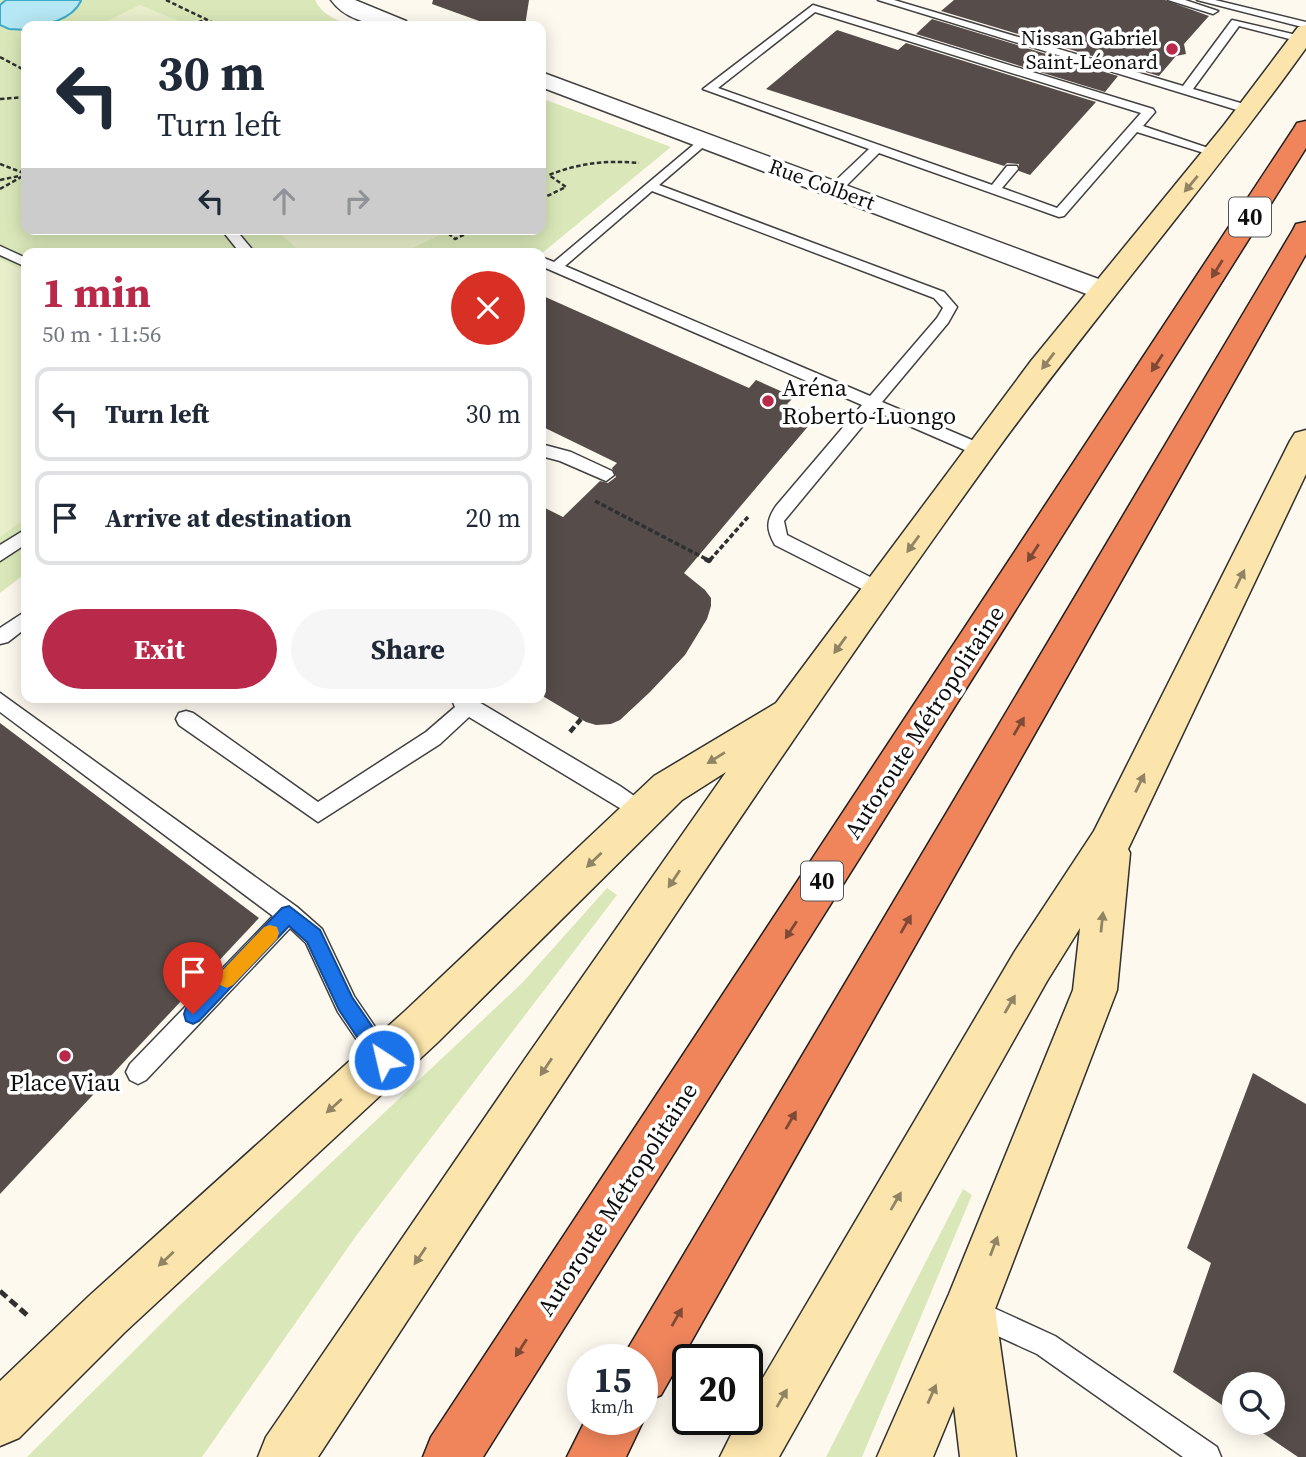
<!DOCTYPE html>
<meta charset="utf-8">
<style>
:root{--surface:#fff;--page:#f6f6f7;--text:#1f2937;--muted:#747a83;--line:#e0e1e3;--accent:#b92a4a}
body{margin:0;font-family:"Source Serif 4",serif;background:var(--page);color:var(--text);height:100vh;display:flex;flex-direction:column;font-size:26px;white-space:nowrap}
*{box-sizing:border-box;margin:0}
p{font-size:23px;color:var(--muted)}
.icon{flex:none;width:38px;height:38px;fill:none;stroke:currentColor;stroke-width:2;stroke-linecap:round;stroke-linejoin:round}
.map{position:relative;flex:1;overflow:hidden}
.side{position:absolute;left:21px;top:248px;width:525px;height:455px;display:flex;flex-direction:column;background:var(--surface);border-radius:14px;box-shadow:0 4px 18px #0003}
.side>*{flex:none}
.banner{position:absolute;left:21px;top:21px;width:525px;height:214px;border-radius:14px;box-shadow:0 4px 18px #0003;background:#fff;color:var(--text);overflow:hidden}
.tools{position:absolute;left:1222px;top:1372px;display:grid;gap:14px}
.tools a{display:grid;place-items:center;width:63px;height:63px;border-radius:50%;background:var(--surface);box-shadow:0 4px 18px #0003;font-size:35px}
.speed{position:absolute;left:567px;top:1344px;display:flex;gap:14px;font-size:35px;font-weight:700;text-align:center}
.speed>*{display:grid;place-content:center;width:91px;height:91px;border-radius:50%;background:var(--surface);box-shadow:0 4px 18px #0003;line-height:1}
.speed small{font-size:18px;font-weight:400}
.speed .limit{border:4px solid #111;border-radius:10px;background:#fff;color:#111}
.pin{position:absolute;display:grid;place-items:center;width:60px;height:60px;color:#fff;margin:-72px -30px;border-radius:50% 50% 50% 0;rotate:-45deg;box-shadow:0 0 7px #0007}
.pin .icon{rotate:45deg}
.me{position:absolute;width:77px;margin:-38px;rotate:325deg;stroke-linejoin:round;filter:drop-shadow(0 0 5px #0008)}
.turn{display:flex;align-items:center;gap:24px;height:147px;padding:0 21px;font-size:32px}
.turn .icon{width:91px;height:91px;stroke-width:2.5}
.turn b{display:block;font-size:49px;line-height:60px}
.lanes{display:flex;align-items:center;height:66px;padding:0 21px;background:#0003;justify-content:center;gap:35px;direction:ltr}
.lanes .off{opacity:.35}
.round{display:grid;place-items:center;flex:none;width:74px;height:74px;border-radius:37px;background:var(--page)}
.summary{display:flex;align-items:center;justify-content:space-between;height:119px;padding:0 21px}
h1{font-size:42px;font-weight:700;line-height:52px;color:var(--accent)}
.primary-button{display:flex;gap:14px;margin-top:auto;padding:14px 21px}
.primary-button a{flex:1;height:80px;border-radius:42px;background:var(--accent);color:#fff;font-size:28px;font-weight:700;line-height:80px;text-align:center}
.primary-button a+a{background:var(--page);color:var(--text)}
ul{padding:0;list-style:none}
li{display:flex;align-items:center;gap:21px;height:94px;margin:0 14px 10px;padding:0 7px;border:4px solid var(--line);border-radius:14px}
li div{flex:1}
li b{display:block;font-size:26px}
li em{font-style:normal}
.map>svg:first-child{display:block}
.green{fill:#dae8b9}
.pitch{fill:#e9efcb}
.water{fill:#b5e8f4;stroke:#3eaac9;stroke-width:2}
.building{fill:#564d4a}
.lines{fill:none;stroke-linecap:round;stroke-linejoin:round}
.service-casing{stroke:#414141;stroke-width:3}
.minor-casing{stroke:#414141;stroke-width:3}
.secondary-casing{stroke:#303030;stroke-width:3}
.motorway-casing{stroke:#1f1f1f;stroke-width:3}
.path-far3{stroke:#303030;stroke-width:2.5;stroke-dasharray:4.5 2.5;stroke-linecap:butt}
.path-far2{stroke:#303030;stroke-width:3.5;stroke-dasharray:5 2.5;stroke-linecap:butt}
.path-far1{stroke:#303030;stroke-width:4.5;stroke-dasharray:7 3.5;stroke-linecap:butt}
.path{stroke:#303030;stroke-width:5;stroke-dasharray:9 4.5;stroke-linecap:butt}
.service{fill:#fff;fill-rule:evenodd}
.minor{fill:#fff;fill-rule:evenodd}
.secondary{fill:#fce5ac;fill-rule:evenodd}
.motorway{fill:#f0855c;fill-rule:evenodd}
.oneway{fill:#918465}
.oneway2{fill:#7f4a35}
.route{fill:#1a73e8;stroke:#114b97;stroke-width:2}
.slow{fill:#f59e0b}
.poi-dot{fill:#b92a4a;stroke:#fff;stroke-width:2.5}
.labels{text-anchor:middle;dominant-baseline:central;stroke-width:7;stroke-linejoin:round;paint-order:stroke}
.far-poi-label{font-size:21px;fill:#0e0e0e;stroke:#fff;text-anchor:end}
.far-street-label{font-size:21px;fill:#0e0e0e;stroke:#fff}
.shield{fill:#fff;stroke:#565656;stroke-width:2}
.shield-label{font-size:23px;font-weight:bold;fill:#0e0e0e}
.poi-label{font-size:24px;fill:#0e0e0e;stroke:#fff;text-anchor:start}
.street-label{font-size:24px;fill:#0e0e0e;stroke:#fff}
</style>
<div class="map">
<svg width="1306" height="1457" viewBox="0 0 1306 1457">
<rect width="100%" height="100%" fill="#fef9ef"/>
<g class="green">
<path d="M0 0H315C323 16 337 20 352 26H26V229H541V98L671 147 541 254H26V573L0 593Z"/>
<polygon points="607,888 617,895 356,1236 202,1457 27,1457 179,1306 523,982"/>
<polygon points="963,1189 972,1195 862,1457 826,1457"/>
</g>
<g class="pitch">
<polygon points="140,5 179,21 168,26 97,26"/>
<polygon points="275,229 443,229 446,232 400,254 303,254"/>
<polygon points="0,259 26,272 26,518 0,537"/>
</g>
<path class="water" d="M6 0H80L81 1C72 20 45 26 26 26V30L9 29 0 25V5Z"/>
<g class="building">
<polygon points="433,0 529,0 525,26 493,26 432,4"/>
<polygon points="954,0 1165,0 1209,16 1184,44 1186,54 1176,56 1159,76 941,11"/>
<polygon points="932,19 1118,76 1105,92 916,34"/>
<polygon points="837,30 898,50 906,43 1096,102 1030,175 1019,171 1019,164 1007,163 1004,166 766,89"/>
<polygon points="541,295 749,388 756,380 794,397 787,404 816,417 684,573 705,590 711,598 711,606 707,619 685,655 650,692 620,720 611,724 596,725 586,722 541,695 541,506 563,517 600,481 608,483 616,477 612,468 617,463 541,426"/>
<polygon points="0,723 259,918 0,1194"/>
<polygon points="1253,1073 1306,1104 1306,1457 1298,1457 1248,1423 1272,1423 1272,1384 1234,1384 1234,1413 1173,1372 1211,1263 1187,1248"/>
</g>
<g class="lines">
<defs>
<g id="service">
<polygon points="878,0 894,0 1183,86 1232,20 1305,37 1306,40 1301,42 1239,26 1193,89 1254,107 1256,110 1250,114"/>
<polygon points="1168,0 1185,0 1218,11 1213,14"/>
<polygon points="1197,0 1215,0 1306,22 1306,28"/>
<path d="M813 5 1153 109 1155 112 1143 126 1223 153 1217 157 1137 132 1064 216 1059 217 879 153 840 192H830V186L869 149 703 89ZM815 12 1141 113 1057 208 1002 188 1018 169 1017 166H1007L992 185 718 88Z"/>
<path d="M704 136 710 140 708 143 659 185 944 292 957 307 948 323 882 402 986 446 988 450 986 454H974L875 411 784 521 787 535 886 585 889 590 886 595H874L775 545C766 529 766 521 776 506L862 405 541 266V257L554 262ZM652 191 934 298 943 308 937 318 870 396 565 266Z"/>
<polygon points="221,229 235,229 256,254 241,254"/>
<polygon points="0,246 26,258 26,267 0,255"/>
<polygon points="541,444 571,452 612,471 614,475 606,481 560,461 541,456"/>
<polygon points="26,529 26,544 0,561 0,545"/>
<polygon points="26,611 26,628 8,642 0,644 0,628"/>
<polygon points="0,693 297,907 322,929 354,996 392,1052 396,1060 392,1068 384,1072 376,1068 338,1012 306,943 290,928 146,1080 138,1084 130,1080 126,1072 130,1064 273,916 0,712"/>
<polygon points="451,698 472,698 620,786 650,807 653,813 650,819 643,822 469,717 440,744 318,822 179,725 176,719 179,713 186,711 193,713 318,802 426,732 455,707"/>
<polygon points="974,1299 1055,1336 1217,1447 1221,1457 1183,1457 1037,1354 965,1321 961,1312 965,1303"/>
</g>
<g id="minor">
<path d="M331 0H355L406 21 409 26C383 27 348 24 331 0Z"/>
<polygon points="541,72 1112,284 1116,290 1112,296 1102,299 1092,296 541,87"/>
</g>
<g id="secondary">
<path d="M1306 25V48L1290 70C1194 201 1089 323 994 454 758 781 539 1120 318 1457H258L266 1437 525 1059 726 772 682 800 437 1043 125 1332 19 1438 0 1446V1381L89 1296 405 1011 654 776 776 703 1031 361 1224 125 1298 27Z"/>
<polygon points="1306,430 1306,474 1128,849 1130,853 1117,990 995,1309 1016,1457 960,1457 954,1406 933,1457 877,1457 949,1294 1073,990 1080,928 1047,981 779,1457 720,1457 739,1419 747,1419 747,1405 1015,951 1094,831 1290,441 1295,433"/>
</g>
<g id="motorway">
<polygon points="1306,121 1306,148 483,1457 423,1457 431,1437 1294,128 1297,123"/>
<polygon points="1306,222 1306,254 661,1395 642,1403 642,1360 622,1360 623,1357 1293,230 1296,224"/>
<polygon points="642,1414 644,1419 626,1457 567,1457 586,1419 642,1419"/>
</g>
</defs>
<use href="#service" class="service-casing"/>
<use href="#minor" class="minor-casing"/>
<use href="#secondary" class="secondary-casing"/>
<use href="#motorway" class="motorway-casing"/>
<g class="path-far3">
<polyline points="166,0 220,26"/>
<polyline points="178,26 193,25 206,19"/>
<polyline points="0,57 26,71"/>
<polyline points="0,99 26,97"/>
<polyline points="0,164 26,174"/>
<polyline points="0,180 19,176"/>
<polyline points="0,189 23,176"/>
<path d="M541 199 566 187 549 175C579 163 607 160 639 163"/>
<polyline points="117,229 122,229"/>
<polyline points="443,229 455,239 476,229"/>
</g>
<g class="path-far2">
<polyline points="595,501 708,560"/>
<polyline points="710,560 748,517"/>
</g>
<g class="path-far1">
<polyline points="705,559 709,561 711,559"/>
<polyline points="570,732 581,719"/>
</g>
<polyline class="path" points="0,1291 28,1316"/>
<use href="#service" class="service"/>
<use href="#minor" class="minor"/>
<use href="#secondary" class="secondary"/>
<use href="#motorway" class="motorway"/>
</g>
<defs><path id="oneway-solid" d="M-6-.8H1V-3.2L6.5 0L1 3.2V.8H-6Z" transform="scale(1.75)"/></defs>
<g class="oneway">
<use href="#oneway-solid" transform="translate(1191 184) rotate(130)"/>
<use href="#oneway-solid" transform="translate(1048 361) rotate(127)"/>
<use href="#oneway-solid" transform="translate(913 544) rotate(126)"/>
<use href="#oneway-solid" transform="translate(1240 579) rotate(-64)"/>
<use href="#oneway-solid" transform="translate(840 645) rotate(126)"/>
<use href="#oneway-solid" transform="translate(716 758) rotate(148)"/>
<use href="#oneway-solid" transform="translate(1140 783) rotate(-64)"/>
<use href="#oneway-solid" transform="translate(594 860) rotate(136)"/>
<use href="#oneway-solid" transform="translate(674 879) rotate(124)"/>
<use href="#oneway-solid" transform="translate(1102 922) rotate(-84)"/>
<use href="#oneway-solid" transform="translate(1010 1004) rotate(-60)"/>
<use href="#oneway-solid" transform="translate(546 1067) rotate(124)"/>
<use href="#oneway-solid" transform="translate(334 1106) rotate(138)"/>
<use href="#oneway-solid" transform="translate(896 1201) rotate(-60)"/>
<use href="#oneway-solid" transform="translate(994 1246) rotate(-69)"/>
<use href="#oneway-solid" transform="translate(420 1256) rotate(124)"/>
<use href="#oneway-solid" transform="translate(166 1259) rotate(137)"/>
<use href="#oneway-solid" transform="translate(932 1394) rotate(-66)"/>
<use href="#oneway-solid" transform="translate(782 1398) rotate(-60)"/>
</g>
<g class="oneway2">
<use href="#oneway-solid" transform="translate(1217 269) rotate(122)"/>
<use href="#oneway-solid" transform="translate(1157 363) rotate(123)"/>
<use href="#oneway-solid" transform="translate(1033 553) rotate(123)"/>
<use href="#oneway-solid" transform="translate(1019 726) rotate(-60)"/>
<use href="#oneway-solid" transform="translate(906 924) rotate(-60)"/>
<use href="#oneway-solid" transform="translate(791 930) rotate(123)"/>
<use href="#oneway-solid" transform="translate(791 1120) rotate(-60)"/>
<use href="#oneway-solid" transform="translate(677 1317) rotate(-60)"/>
<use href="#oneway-solid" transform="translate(521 1348) rotate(123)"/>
</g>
<polygon class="route" points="289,906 320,930 352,997 391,1054 393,1060 391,1067 384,1070 377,1067 339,1010 307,942 289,926 199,1021 193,1024 186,1021 184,1014 186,1008 282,908"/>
<polygon class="slow" points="270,925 277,927 279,933 277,939 233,985 227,988 220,985 218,979 220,973 264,927"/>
<g class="poi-dot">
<circle cx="1172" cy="49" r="7"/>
<circle cx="768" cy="401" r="7"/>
<circle cx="65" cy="1056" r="7"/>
</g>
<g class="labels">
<g class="far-poi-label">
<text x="1158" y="37">Nissan Gabriel<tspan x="1158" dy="24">Saint-Léonard</tspan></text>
</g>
<g class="far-street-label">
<text transform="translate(822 184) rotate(20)">Rue Colbert</text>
</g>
<g class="shield">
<rect x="1229" y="197.5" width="42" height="39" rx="5"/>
<rect x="801" y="861.5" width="42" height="39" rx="5"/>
</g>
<g class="shield-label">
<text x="1250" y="217">40</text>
<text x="822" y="881">40</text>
</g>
<g class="poi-label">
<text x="782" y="387">Aréna<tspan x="782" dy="28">Roberto-Luongo</tspan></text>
<text x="65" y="1082" text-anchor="middle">Place Viau</text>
</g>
<g class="street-label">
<text transform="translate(924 722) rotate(-57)">Autoroute Métropolitaine</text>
<text transform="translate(617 1199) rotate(-57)">Autoroute Métropolitaine</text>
</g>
</g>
</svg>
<div class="tools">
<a><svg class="icon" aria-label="search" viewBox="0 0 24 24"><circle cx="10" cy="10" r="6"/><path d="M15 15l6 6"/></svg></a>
</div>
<div class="speed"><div>15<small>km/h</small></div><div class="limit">20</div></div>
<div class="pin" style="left:193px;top:1014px;background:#d93025"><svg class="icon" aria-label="arrive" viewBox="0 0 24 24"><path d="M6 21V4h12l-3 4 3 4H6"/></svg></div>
<svg class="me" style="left:384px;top:1060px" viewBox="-20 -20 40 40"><circle r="17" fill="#1a73e8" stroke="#fff" stroke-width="3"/><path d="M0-11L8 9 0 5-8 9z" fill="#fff"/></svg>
<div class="banner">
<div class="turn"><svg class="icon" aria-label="left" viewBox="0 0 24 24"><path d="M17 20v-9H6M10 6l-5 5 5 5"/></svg><div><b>30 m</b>Turn left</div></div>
<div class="lanes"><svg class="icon" aria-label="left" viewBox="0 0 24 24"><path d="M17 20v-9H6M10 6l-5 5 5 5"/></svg><svg class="icon off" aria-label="ahead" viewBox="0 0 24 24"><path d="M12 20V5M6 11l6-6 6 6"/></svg><svg class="icon off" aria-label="right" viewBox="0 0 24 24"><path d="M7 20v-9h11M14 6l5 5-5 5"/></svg></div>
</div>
<section class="side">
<div class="summary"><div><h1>1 min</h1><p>50 m · 11:56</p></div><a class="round" style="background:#d93025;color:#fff"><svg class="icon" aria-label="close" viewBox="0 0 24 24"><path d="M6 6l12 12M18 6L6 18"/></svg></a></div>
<ul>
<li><svg class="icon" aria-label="left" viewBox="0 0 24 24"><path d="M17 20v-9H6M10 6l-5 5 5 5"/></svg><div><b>Turn left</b></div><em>30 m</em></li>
<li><svg class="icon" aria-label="arrive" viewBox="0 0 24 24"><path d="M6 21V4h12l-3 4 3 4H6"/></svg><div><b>Arrive at destination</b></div><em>20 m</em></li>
</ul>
<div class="primary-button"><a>Exit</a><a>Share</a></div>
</section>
</div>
